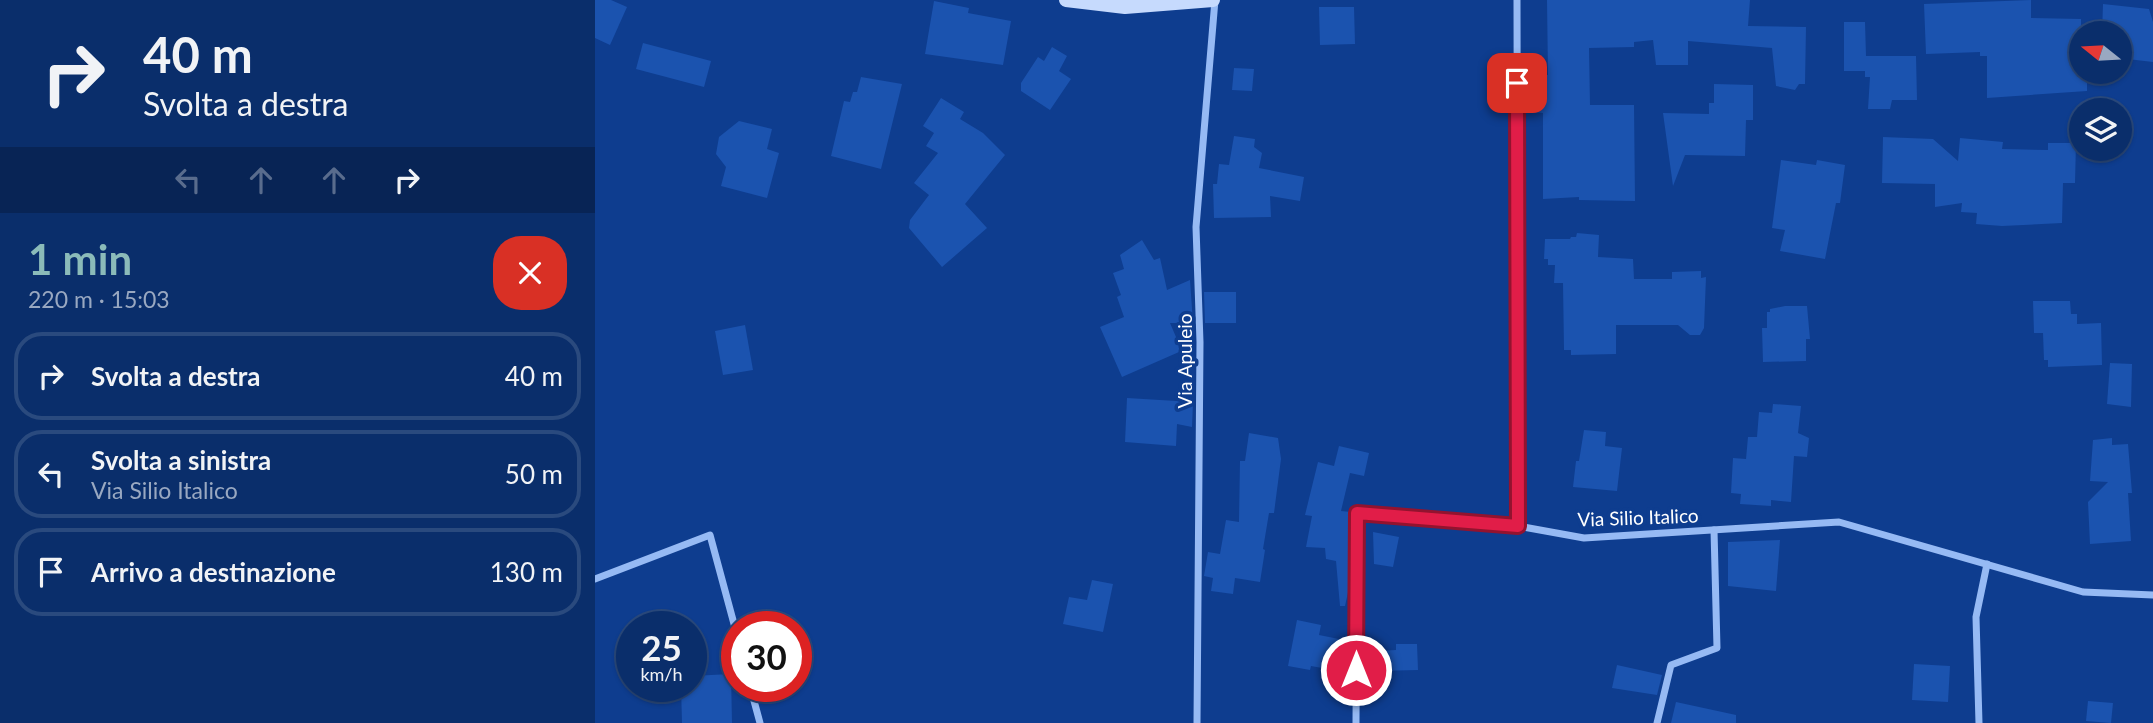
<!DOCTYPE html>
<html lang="it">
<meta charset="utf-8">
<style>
:root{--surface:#0a2e6b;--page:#133671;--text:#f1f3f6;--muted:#99a8c1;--line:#2a4a7e;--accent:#8bbbb9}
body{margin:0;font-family:Lato,sans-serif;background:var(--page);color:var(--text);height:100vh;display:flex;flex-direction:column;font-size:26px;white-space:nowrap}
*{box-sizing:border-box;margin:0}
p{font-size:23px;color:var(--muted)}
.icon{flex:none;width:38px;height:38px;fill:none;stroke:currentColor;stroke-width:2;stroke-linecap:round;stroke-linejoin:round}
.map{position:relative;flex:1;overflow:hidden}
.drawer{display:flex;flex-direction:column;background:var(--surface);width:595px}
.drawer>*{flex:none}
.top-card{background:#0a2e6b;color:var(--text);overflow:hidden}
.needle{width:46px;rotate:288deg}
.controls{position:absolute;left:1474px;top:21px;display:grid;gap:14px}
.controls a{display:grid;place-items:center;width:63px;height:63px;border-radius:50%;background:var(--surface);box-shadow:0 2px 5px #0004,0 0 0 2px var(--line);font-size:35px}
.speed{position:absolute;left:21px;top:611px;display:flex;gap:14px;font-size:35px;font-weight:700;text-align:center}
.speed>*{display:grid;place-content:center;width:91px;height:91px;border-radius:50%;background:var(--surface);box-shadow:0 2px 5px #0004,0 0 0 2px var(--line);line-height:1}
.speed small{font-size:18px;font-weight:400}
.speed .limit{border:10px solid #d22;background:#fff;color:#111}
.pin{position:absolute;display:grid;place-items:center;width:60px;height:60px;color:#fff;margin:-30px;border-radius:14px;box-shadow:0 4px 10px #0006}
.me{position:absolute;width:77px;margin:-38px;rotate:0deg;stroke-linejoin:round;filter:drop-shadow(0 0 5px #0008)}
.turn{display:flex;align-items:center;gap:24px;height:147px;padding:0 28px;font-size:32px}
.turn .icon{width:91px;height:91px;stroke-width:2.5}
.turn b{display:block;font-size:49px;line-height:60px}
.lanes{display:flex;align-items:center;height:66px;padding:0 28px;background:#0003;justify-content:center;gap:35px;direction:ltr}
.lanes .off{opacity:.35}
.round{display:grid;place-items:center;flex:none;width:74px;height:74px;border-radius:28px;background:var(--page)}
.overview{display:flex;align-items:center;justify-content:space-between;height:119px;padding:0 28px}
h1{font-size:42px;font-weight:700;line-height:52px;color:var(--accent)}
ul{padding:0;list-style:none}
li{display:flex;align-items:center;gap:21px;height:88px;margin:0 14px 10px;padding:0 14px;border:4px solid var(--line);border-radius:28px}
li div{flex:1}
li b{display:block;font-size:26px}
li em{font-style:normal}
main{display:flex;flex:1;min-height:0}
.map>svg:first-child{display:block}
.building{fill:#1b53af}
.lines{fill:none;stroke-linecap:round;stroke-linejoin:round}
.street{stroke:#96baf4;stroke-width:7}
.secondary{stroke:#c6dafd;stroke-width:14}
.route-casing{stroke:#92132f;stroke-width:18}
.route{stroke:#e11d48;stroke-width:12}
.labels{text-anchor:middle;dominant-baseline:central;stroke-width:7;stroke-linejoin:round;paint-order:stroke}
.street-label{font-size:19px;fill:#fff;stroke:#0e3d8f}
</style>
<main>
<section class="drawer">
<div class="top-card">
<div class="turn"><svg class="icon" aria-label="right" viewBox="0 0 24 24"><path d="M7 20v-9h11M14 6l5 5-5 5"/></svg><div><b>40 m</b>Svolta a destra</div></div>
<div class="lanes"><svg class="icon off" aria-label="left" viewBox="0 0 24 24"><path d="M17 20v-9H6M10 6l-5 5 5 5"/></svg><svg class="icon off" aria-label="ahead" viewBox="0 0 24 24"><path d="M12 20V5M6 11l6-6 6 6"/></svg><svg class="icon off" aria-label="ahead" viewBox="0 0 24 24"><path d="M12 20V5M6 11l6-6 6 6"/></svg><svg class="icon" aria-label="right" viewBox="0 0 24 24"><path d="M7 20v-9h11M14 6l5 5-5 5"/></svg></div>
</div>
<div class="overview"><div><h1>1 min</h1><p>220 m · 15:03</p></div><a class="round" style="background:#d93025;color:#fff"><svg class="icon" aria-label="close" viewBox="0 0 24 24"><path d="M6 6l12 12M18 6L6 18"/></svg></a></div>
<ul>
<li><svg class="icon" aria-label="right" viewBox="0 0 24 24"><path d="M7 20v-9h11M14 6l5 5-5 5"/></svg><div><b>Svolta a destra</b></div><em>40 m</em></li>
<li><svg class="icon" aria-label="left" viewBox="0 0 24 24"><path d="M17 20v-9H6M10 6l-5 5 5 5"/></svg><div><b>Svolta a sinistra</b><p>Via Silio Italico</p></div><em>50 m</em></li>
<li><svg class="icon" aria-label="arrive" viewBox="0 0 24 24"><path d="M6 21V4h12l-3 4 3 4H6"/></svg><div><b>Arrivo a destinazione</b></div><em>130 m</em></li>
</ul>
</section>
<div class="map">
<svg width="1558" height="723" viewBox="0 0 1558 723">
<rect width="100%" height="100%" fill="#0e3d8f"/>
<g class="building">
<polygon points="0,0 16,0 32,7 15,45 0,38"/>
<polygon points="952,0 1155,0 1153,26 1211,27 1210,84 1204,84 1200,90 1181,86 1177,48 1093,41 1093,65 1061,65 1058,40 1039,42 1039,47 994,48 995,105 1039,105 1040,201 984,200 984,197 948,199 948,113 937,112 941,75 953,75"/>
<polygon points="1436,0 1436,18 1486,19 1486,72 1492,72 1492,91 1392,98 1392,56 1385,56 1385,52 1331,54 1329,4"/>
<polygon points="339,1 374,8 373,13 416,21 408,65 330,54"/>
<polygon points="1508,4 1554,9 1558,22 1558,62 1524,58 1524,33 1507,33"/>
<polygon points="724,7 759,7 760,44 725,45"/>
<polygon points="1249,22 1270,22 1271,56 1321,56 1322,100 1297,100 1295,109 1273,109 1275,77 1270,77 1270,71 1249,71"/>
<polygon points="48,43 116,61 109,87 41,69"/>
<polygon points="457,47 472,56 464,71 476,79 455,110 426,91 426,83 443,57 449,61"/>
<polygon points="639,68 659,69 657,91 637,90"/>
<polygon points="266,77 307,84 286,169 236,156 249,101 255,102 258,92 262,92"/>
<polygon points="1119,84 1158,85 1158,120 1151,120 1150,156 1090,155 1078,186 1068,113 1114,114 1114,103 1119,103"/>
<polygon points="346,98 369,112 365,119 388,133 410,155 370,204 392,228 347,267 314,228 315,220 334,195 319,183 343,153 331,146 339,133 328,126"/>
<polygon points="144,121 177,129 172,149 184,153 172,198 126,186 131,167 121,154 124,137"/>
<polygon points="639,136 660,139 659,147 667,153 664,168 709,177 705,201 675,196 676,217 619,218 618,184 622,184 624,164 634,165"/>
<polygon points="1288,137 1338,139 1363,161 1365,138 1408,142 1407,149 1453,150 1453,143 1481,143 1480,183 1468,183 1467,223 1407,226 1381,224 1382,213 1366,212 1367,203 1340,207 1340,184 1287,183"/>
<polygon points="1186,160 1221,165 1222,160 1250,165 1245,203 1241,203 1230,259 1185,251 1190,230 1177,228"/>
<polygon points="982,233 1004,235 1003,257 1038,259 1039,279 1077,279 1077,272 1106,271 1106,278 1111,277 1109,328 1105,335 1095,335 1083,325 1021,325 1021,354 976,355 976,350 969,350 968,283 959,283 960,265 953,265 953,259 949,259 950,239 975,239 976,237 981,237"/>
<polygon points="547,240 559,260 565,258 572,290 595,280 598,323 575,323 584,344 584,352 527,377 505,327 529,317 522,297 526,295 518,273 529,269 525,255"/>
<polygon points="609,292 641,292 641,323 610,323"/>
<polygon points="1438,301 1475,301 1476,314 1482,314 1482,324 1506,323 1507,365 1453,367 1453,360 1449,360 1448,333 1439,333"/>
<polygon points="1190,306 1212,306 1215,339 1211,339 1211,361 1168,362 1167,328 1172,328 1172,312 1175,312 1175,309"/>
<polygon points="150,325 158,370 128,375 120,331"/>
<polygon points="1515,363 1537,364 1536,407 1512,404"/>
<polygon points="532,398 598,402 597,427 582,424 581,446 530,442"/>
<polygon points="1178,404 1206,406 1203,433 1214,438 1212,457 1199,456 1196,502 1176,500 1176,506 1145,504 1146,494 1136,493 1138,458 1151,459 1153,437 1162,437 1164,412 1177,413"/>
<polygon points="989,430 1011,432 1010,446 1027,448 1022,491 978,487 981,461 984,461"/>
<polygon points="654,433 683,438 686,459 679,513 674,513 668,549 670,550 665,582 640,578 638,594 616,591 618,578 609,576 613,552 625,554 631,520 644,522 645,461 650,461"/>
<polygon points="1517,438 1517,445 1533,444 1537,493 1533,493 1536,541 1495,544 1493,502 1513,482 1495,481 1498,440"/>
<polygon points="744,446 774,453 769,476 755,473 746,511 756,512 756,579 750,606 745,606 741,561 731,559 730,548 711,547 717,516 710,515 723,462 739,466"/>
<polygon points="778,532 804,537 798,567 779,564"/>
<polygon points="1185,540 1181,591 1133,586 1133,542"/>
<polygon points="497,580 518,584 508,632 468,624 474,597 492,600"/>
<polygon points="702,620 726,625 724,635 744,639 738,670 716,666 715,670 693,666"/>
<polygon points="801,644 822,644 823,670 781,671 781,651 801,650"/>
<polygon points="1319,664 1355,666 1353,702 1317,700"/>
<polygon points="1022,665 1067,675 1062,695 1017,688"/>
<polygon points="136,674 137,723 87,723 86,686 96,686 96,676"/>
<polygon points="1493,701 1518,703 1516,723 1491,721"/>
<polygon points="1081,702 1141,715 1141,723 1076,723"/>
</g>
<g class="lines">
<g class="street">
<polyline points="922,0 923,526 989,538 1244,522 1488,592 1558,595"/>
<polyline points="0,579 115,535 142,635"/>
<polyline points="155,686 165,723"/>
<polyline points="602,723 605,342 601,227 620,0"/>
<polyline points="761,723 762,513 923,526"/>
<polyline points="1062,723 1076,665 1122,648 1119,530"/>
<polyline points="1384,723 1381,617 1392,564"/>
</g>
<polyline class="secondary" points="471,0 530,7 618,0"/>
</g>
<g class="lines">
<defs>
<polyline id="route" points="761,670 762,513 923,526 922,83"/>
</defs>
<use href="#route" class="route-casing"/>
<use href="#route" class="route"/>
</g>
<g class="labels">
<g class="street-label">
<text transform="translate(589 361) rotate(-90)">Via Apuleio</text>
<text transform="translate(1043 517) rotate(-2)">Via Silio Italico</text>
</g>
</g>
</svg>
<div class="controls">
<a><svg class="needle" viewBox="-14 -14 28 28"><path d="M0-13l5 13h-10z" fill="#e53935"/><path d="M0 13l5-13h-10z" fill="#99a8c1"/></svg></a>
<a><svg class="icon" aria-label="layers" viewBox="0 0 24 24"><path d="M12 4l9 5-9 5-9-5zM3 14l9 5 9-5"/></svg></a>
</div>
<div class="speed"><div>25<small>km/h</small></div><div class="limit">30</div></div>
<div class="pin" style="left:922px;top:83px;background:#d93025"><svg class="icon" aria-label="arrive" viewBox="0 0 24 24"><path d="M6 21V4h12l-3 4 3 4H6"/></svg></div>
<svg class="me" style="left:761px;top:670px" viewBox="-20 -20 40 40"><circle r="17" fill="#e11d48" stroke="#fff" stroke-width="3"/><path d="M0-11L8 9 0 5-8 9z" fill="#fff"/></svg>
</div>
</main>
